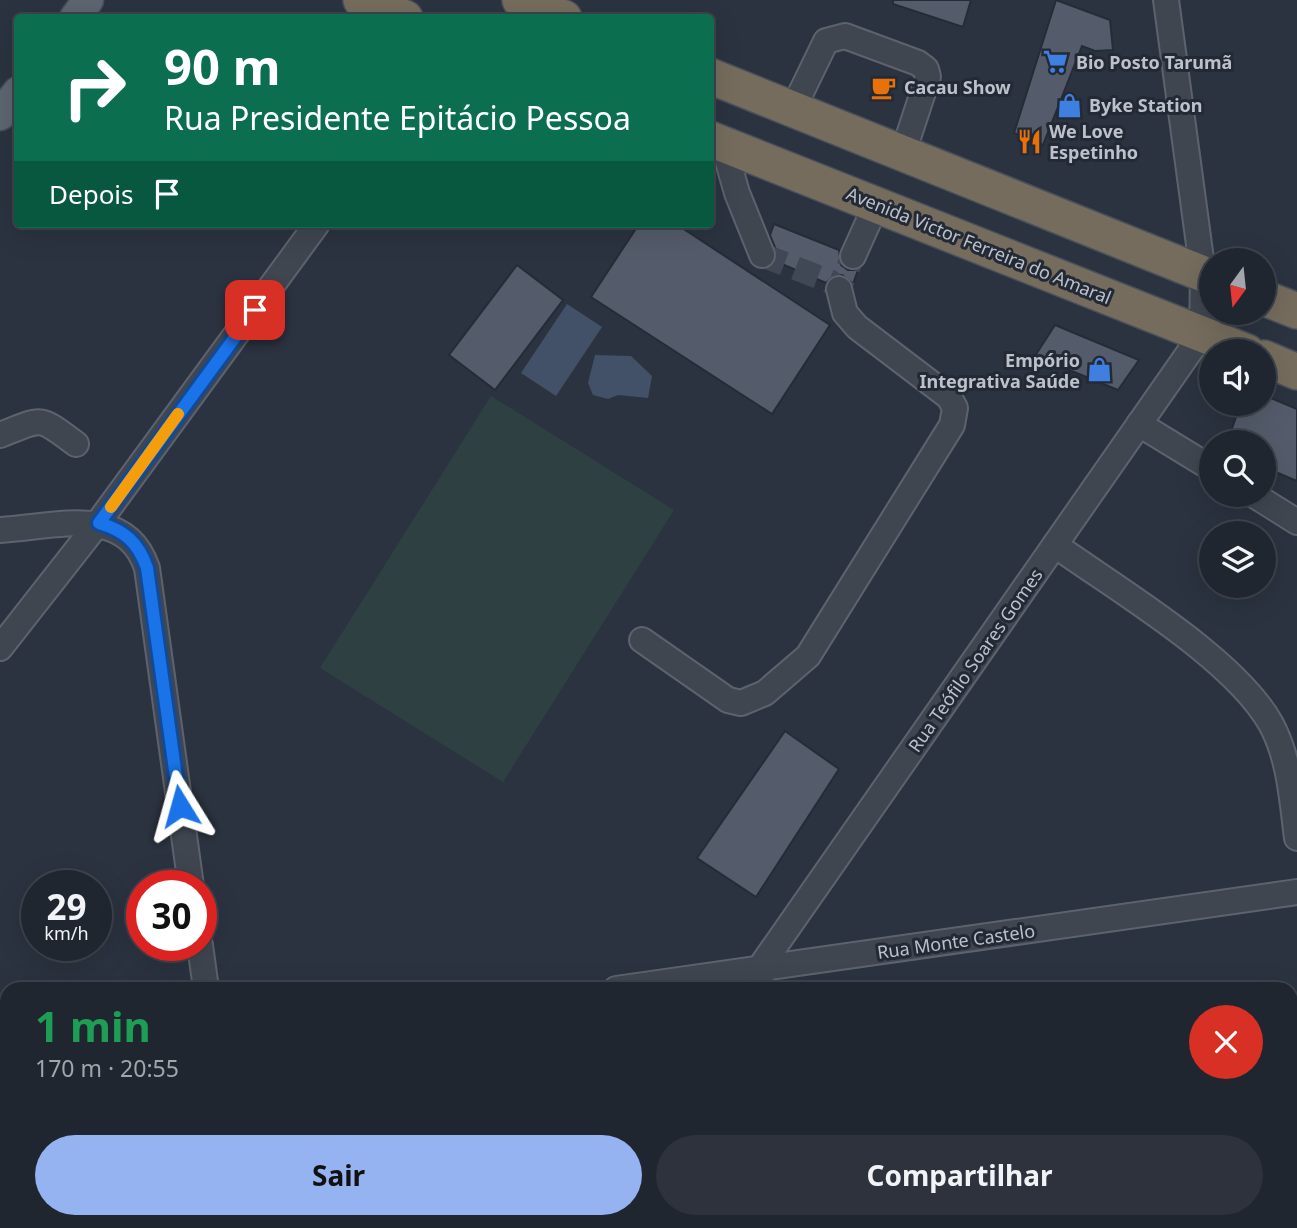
<!DOCTYPE html>
<html lang="pt">
<meta charset="utf-8">
<style>
:root{--surface:#202630;--page:#2d323c;--text:#f1f3f6;--muted:#a2a5ab;--line:#3d434c;--accent:#95b2f1}
body{margin:0;font-family:"Noto Sans",sans-serif;background:var(--page);color:var(--text);height:100vh;display:flex;flex-direction:column;font-size:26px;white-space:nowrap}
*{box-sizing:border-box;margin:0}
p{font-size:23px;color:var(--muted)}
.icon{flex:none;width:38px;height:38px;fill:none;stroke:currentColor;stroke-width:2;stroke-linecap:round;stroke-linejoin:round}
.map{position:relative;flex:1;overflow:hidden}
.sheet{position:absolute;left:0px;top:982px;width:1298px;height:247px;display:flex;flex-direction:column;background:var(--surface);border-radius:21px 21px 0 0;box-shadow:0 7px 28px #0002,0 0 0 2px var(--line)}
.sheet>*{flex:none}
.guide{position:absolute;left:14px;top:14px;width:700px;height:214px;border-radius:7px;box-shadow:0 7px 28px #0002,0 0 0 2px var(--line);background:#0b6e4f;color:#fff;overflow:hidden}
.needle{width:46px;rotate:195deg}
.tools{position:absolute;left:1199px;top:248px;display:grid;gap:14px}
.tools a{display:grid;place-items:center;width:77px;height:77px;border-radius:50%;background:var(--surface);box-shadow:0 7px 28px #0002,0 0 0 2px var(--line);font-size:35px}
.speed{position:absolute;left:21px;top:870px;display:flex;gap:14px;font-size:35px;font-weight:700;text-align:center}
.speed>*{display:grid;place-content:center;width:91px;height:91px;border-radius:50%;background:var(--surface);box-shadow:0 7px 28px #0002,0 0 0 2px var(--line);line-height:1}
.speed small{font-size:18px;font-weight:400}
.speed .limit{border:10px solid #d22;background:#fff;color:#111}
.pin{position:absolute;display:grid;place-items:center;width:60px;height:60px;color:#fff;margin:-30px;border-radius:14px;box-shadow:0 4px 10px #0006}
.me{position:absolute;width:77px;margin:-38px;rotate:352deg;stroke-linejoin:round;filter:drop-shadow(0 0 5px #0008)}
.turn{display:flex;align-items:center;gap:24px;height:147px;padding:0 35px;font-size:32px}
.turn .icon{width:91px;height:91px;stroke-width:2.5}
.turn b{display:block;font-size:49px;line-height:60px}
.then{display:flex;align-items:center;height:66px;padding:0 35px;background:#0003;gap:14px;font-size:26px}
.round{display:grid;place-items:center;flex:none;width:74px;height:74px;border-radius:37px;background:var(--page)}
.headline{display:flex;align-items:center;justify-content:space-between;height:119px;padding:0 35px}
h1{font-size:42px;font-weight:700;line-height:52px;color:#1e9e55}
.cta{display:flex;gap:14px;margin-top:auto;padding:14px 35px}
.cta a{flex:1;height:80px;border-radius:42px;background:var(--accent);color:#111;font-size:28px;font-weight:700;line-height:80px;text-align:center}
.cta a+a{background:var(--page);color:var(--text)}
.map>svg:first-child{display:block}
.green{fill:#2e4042}
.water{fill:#425167}
.building{fill:#545c6b;stroke:#252c38;stroke-width:2}
.lines{fill:none;stroke-linecap:round;stroke-linejoin:round}
.minor-tunnel{stroke:#414855;stroke-width:24;stroke-dasharray:24 12;stroke-linecap:butt}
.minor-casing{stroke:#5d636e;stroke-width:28}
.major-casing{stroke:#484e5a;stroke-width:33}
.highway-casing{stroke:#49505b;stroke-width:38}
.minor{stroke:#3f4650;stroke-width:24}
.major{stroke:#5d6570;stroke-width:30}
.highway{stroke:#756c5d;stroke-width:35}
.route-casing{stroke:#114b97;stroke-width:18}
.route{stroke:#1a73e8;stroke-width:12}
.slow{stroke:#f59e0b;stroke-width:12}
.labels{text-anchor:middle;dominant-baseline:central;stroke-width:6;stroke-linejoin:round;paint-order:stroke}
.poi-label{font-size:18px;font-weight:bold;fill:#bcc1ca;stroke:#232a36;text-anchor:start}
.street-label{font-size:18px;fill:#bcc1ca;stroke:#232a36}
</style>
<div class="map">
<svg width="1297" height="1228" viewBox="0 0 1297 1228">
<rect width="100%" height="100%" fill="#2b3340"/>
<polygon class="green" points="491,396 674,510 503,782 320,668"/>
<g class="water">
<polygon points="567,304 602,327 556,396 521,373"/>
<polygon points="595,355 631,356 652,376 648,398 618,395 608,399 593,395 588,383"/>
</g>
<g class="building">
<polygon points="893,0 971,0 963,27 893,4"/>
<polygon points="1056,0 1110,20 1113,50 1095,51 1082,46 1043,145 1014,133"/>
<polygon points="639,224 676,224 830,325 772,414 591,297"/>
<polygon points="774,224 839,250 841,265 848,270 858,270 853,284 842,275 835,275 826,283 775,261 776,250 770,235"/>
<polygon points="517,265 563,300 495,390 449,355"/>
<polygon points="1055,325 1139,360 1118,390 1035,356"/>
<polygon points="1266,396 1297,409 1297,481 1264,467 1264,443 1227,443 1236,417 1249,407 1264,404"/>
<polygon points="785,731 839,769 756,897 697,858"/>
</g>
<g class="lines">
<polyline class="minor-tunnel" points="762,255 831,282 839,289 853,256"/>
<defs>
<g id="minor">
<polyline points="793,109 826,41 845,36 918,63 926,69 928,77 903,153"/>
<polyline points="723,144 737,193 762,255"/>
<polyline points="853,256 876,205"/>
<polyline points="1139,424 1211,468"/>
<path d="M0 435C44 418 37 415 76 444"/>
<polyline points="1254,495 1297,522"/>
<path d="M0 530C54 527 125 503 147 568L191 886"/>
<path d="M1055 545C1118 590 1234 658 1271 724 1290 759 1292 800 1297 838"/>
<polyline points="642,640 728,700 741,703 765,693 808,656 952,425 955,408 949,397 857,327 845,313 839,289"/>
<polyline points="0,648 98,523 317,224"/>
<polyline points="200,945 206,989"/>
<polyline points="616,989 1297,892"/>
<polyline points="762,989 759,969 1202,334 1203,274 1166,0"/>
<polyline points="238,1222 239,1228"/>
<polyline points="794,1222 795,1228"/>
</g>
<g id="major">
<polyline points="75,18 88,0"/>
<polyline points="0,115 18,92"/>
</g>
<g id="highway">
<polyline points="361,0 405,18"/>
<polyline points="520,0 564,18"/>
<polyline points="710,76 1211,277"/>
<polyline points="710,139 1247,352"/>
<polyline points="1264,298 1297,311"/>
<polyline points="1264,358 1297,372"/>
</g>
</defs>
<use href="#minor" class="minor-casing"/>
<use href="#major" class="major-casing"/>
<use href="#highway" class="highway-casing"/>
<use href="#minor" class="minor"/>
<use href="#major" class="major"/>
<use href="#highway" class="highway"/>
</g>
<g class="lines">
<defs>
<path id="route" d="M180 806 147 568C138 542 125 531 99 523L255 310"/>
</defs>
<use href="#route" class="route-casing"/>
<use href="#route" class="route"/>
<polyline class="slow" points="111,507 178,414"/>
</g>
<defs>
<symbol id="supermarket-bare" viewBox="-9 -9 18 18"><path d="M-6-5.5h2.5l.6 2H6L4.5 2H-2.5L-4.4-4H-6ZM-1.5 3.2a1.3 1.3 0 1 0 .1 0ZM3 3.2a1.3 1.3 0 1 0 .1 0Z" fill="#3f7fe0" stroke="#232a36" stroke-width="2.5" paint-order="stroke"/></symbol>
<symbol id="cafe-bare" viewBox="-9 -9 18 18"><path d="M-5.5-4.5H6V0H3Q3 3.5 0 3.5H-2.5Q-5.5 3.5-5.5 0ZM3-3.2v2h1.7v-2ZM-6 4.5H4V6H-6Z" fill="#e8710a" stroke="#232a36" stroke-width="2.5" paint-order="stroke"/></symbol>
<symbol id="shop-bare" viewBox="-9 -9 18 18"><path d="M-5-2.5h2.3a2.7 3.5 0 0 1 5.4 0H5L5.5 6h-11ZM-1.5-2.5h3a1.5 2.3 0 0 0-3 0Z" fill="#3f7fe0" stroke="#232a36" stroke-width="2.5" paint-order="stroke"/></symbol>
<symbol id="restaurant-bare" viewBox="-9 -9 18 18"><path d="M-5-6h1v4h1v-4h1v4h1v-4h1v5L-1.5 .5V6h-2V.5L-5-1ZM5-6V6H3V1.5H1.5Q1.5-4 5-6Z" fill="#e8710a" stroke="#232a36" stroke-width="2.5" paint-order="stroke"/></symbol>
</defs>
<g fill-rule="evenodd">
<use href="#supermarket-bare" x="1038" y="44" width="35" height="35"/>
<use href="#cafe-bare" x="866" y="70" width="35" height="35"/>
<use href="#shop-bare" x="1052" y="88" width="35" height="35"/>
<use href="#restaurant-bare" x="1012" y="124" width="35" height="35"/>
<use href="#shop-bare" x="1082" y="352" width="35" height="35"/>
</g>
<g class="labels">
<g class="poi-label">
<text x="1076" y="62">Bio Posto Tarumã</text>
<text x="904" y="87">Cacau Show</text>
<text x="1089" y="105">Byke Station</text>
<text x="1049" y="131">We Love<tspan x="1049" dy="21">Espetinho</tspan></text>
<text x="1080" y="360" text-anchor="end">Empório<tspan x="1080" dy="21">Integrativa Saúde</tspan></text>
</g>
<g class="street-label">
<text transform="translate(979 245) rotate(22)">Avenida Victor Ferreira do Amaral</text>
<text transform="translate(975 660) rotate(-55)">Rua Teófilo Soares Gomes</text>
<text transform="translate(956 941) rotate(-8)">Rua Monte Castelo</text>
</g>
</g>
</svg>
<div class="tools">
<a><svg class="needle" viewBox="-14 -14 28 28"><path d="M0-13l5 13h-10z" fill="#e53935"/><path d="M0 13l5-13h-10z" fill="#a2a5ab"/></svg></a>
<a><svg class="icon" aria-label="sound" viewBox="0 0 24 24"><path d="M4 9h4l5-4v14l-5-4H4zM17 9q2 3 0 6"/></svg></a>
<a><svg class="icon" aria-label="search" viewBox="0 0 24 24"><circle cx="10" cy="10" r="6"/><path d="M15 15l6 6"/></svg></a>
<a><svg class="icon" aria-label="layers" viewBox="0 0 24 24"><path d="M12 4l9 5-9 5-9-5zM3 14l9 5 9-5"/></svg></a>
</div>
<div class="speed"><div>29<small>km/h</small></div><div class="limit">30</div></div>
<div class="pin" style="left:255px;top:310px;background:#d93025"><svg class="icon" aria-label="arrive" viewBox="0 0 24 24"><path d="M6 21V4h12l-3 4 3 4H6"/></svg></div>
<svg class="me" style="left:180px;top:806px" viewBox="-20 -20 40 40"><path d="M0-17L14 15 0 8-14 15z" fill="#1a73e8" stroke="#fff" stroke-width="4"/></svg>
<div class="guide">
<div class="turn"><svg class="icon" aria-label="right" viewBox="0 0 24 24"><path d="M7 20v-9h11M14 6l5 5-5 5"/></svg><div><b>90 m</b>Rua Presidente Epitácio Pessoa</div></div>
<div class="then">Depois<svg class="icon" aria-label="arrive" viewBox="0 0 24 24"><path d="M6 21V4h12l-3 4 3 4H6"/></svg></div>
</div>
<section class="sheet">
<div class="headline"><div><h1>1 min</h1><p>170 m · 20:55</p></div><a class="round" style="background:#d93025;color:#fff"><svg class="icon" aria-label="close" viewBox="0 0 24 24"><path d="M6 6l12 12M18 6L6 18"/></svg></a></div>
<div class="cta"><a>Sair</a><a>Compartilhar</a></div>
</section>
</div>
